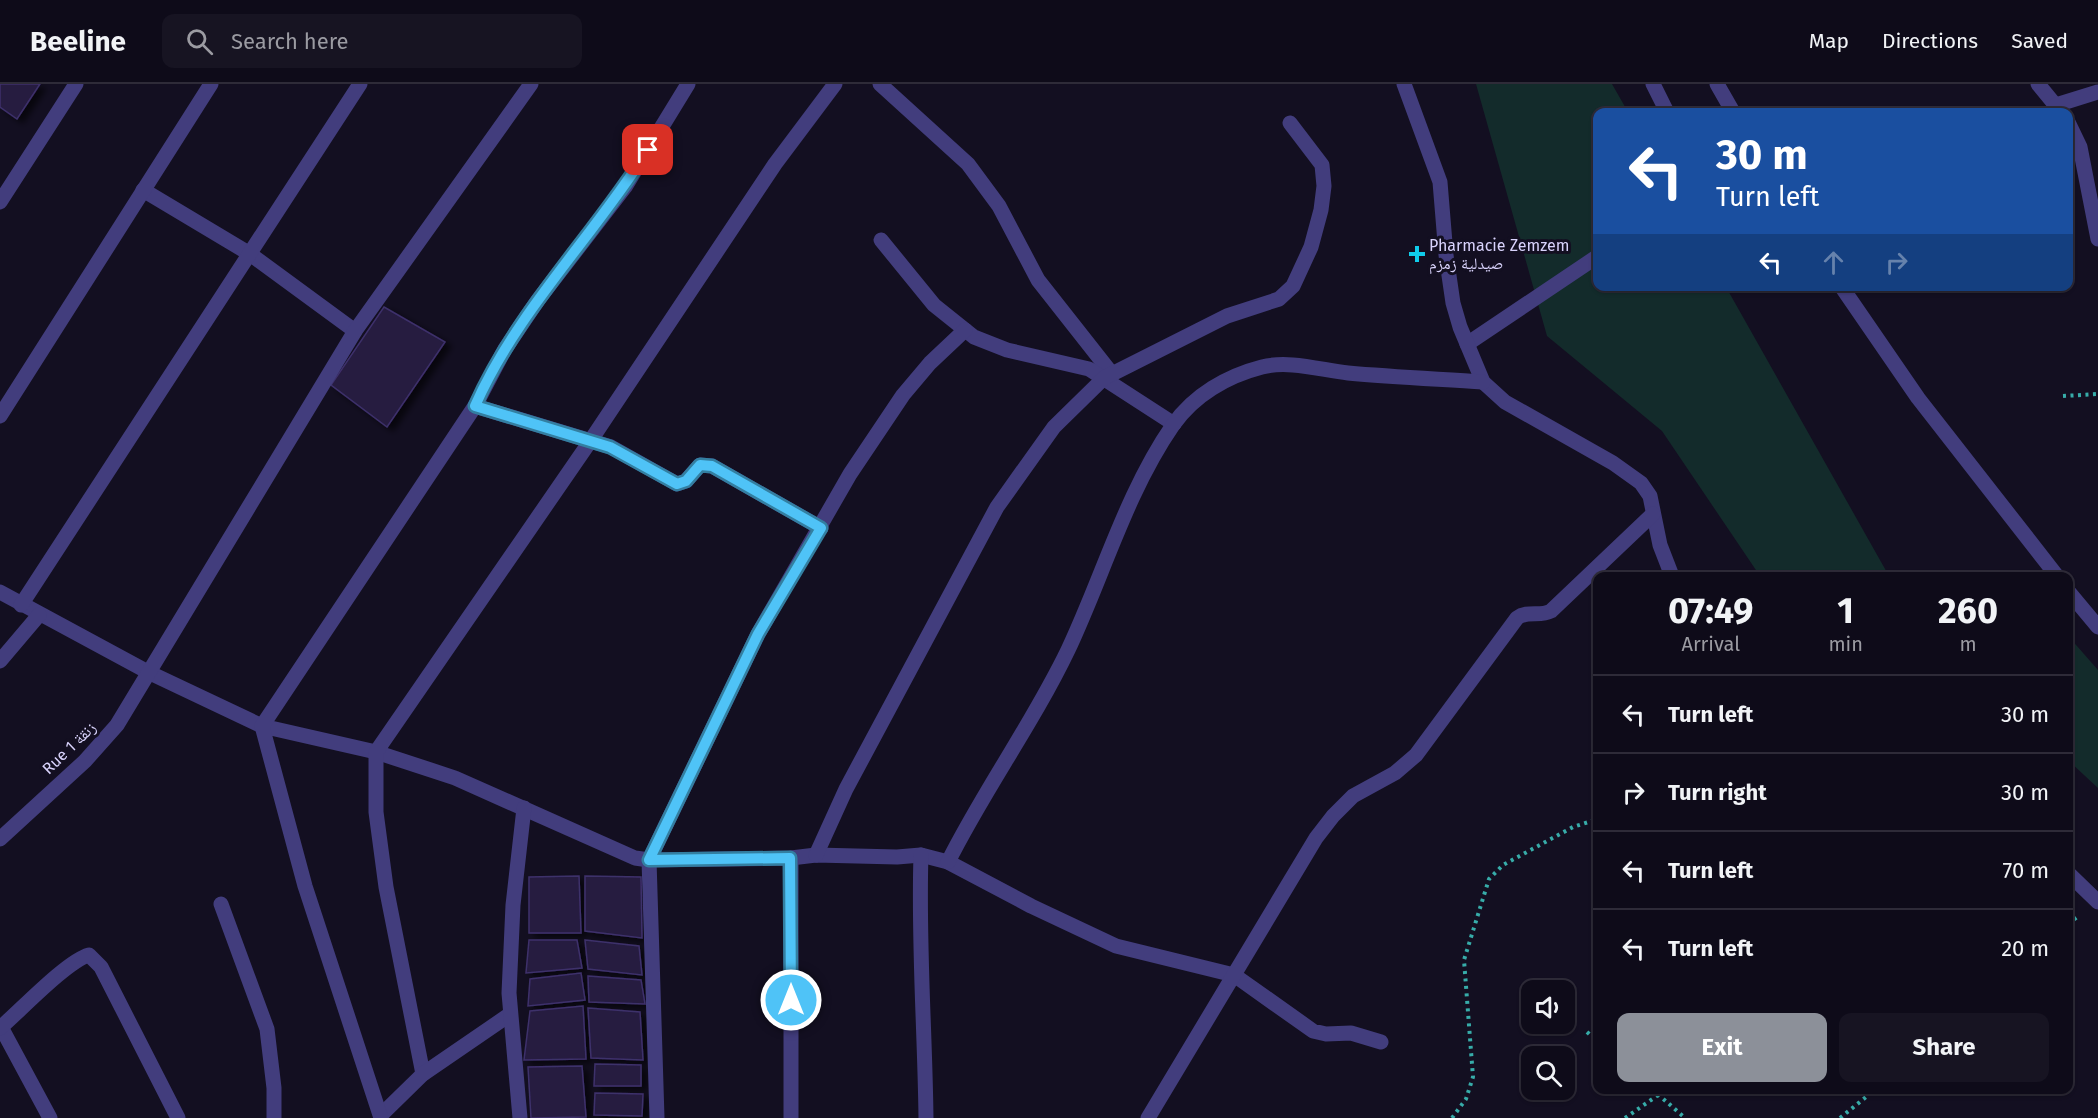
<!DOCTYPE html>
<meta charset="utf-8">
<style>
:root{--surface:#0e0b19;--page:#171422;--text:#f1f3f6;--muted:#9b9ba2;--line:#2e2b38;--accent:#8c9099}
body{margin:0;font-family:"Fira Sans","Noto Naskh Arabic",sans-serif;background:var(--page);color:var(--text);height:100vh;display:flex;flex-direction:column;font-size:22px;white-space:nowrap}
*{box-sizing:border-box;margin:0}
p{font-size:20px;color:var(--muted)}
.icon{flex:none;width:33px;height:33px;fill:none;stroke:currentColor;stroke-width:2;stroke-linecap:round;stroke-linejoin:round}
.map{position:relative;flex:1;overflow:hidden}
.details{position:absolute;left:1593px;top:488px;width:480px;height:522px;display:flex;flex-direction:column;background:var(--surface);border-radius:12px;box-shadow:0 2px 4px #0004,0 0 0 2px var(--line)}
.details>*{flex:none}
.top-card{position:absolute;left:1593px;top:24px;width:480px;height:183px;border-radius:12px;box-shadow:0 2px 4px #0004,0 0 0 2px var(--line);background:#1a4fa0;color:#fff;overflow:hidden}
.buttons{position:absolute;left:1521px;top:896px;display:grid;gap:12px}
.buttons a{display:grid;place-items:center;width:54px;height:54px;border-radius:12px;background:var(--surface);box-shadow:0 2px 4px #0004,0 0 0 2px var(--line);font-size:30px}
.pin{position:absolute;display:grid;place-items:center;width:51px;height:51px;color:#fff;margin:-26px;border-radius:12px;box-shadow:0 3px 9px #0006}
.me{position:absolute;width:66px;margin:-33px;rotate:0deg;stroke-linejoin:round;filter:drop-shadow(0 0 4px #0008)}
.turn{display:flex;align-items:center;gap:21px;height:126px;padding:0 24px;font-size:27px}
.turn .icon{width:78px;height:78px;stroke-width:2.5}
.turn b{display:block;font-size:42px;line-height:51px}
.lanes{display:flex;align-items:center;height:57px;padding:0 24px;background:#0003;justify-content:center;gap:30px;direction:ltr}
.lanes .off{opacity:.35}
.eta{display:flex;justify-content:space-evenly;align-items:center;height:102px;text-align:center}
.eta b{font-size:36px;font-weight:700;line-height:42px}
.primary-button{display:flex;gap:12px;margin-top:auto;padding:12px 24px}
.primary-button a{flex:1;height:69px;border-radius:12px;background:var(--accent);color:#fff;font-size:24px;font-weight:700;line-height:69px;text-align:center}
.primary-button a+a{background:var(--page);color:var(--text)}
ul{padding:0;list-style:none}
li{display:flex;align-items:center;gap:18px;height:78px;padding:0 24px;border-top:2px solid var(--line)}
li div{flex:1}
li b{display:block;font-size:22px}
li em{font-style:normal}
header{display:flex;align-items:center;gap:36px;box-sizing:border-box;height:84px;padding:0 30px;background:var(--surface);border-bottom:2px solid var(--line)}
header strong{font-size:28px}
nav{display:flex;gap:33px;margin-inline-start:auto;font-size:21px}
.search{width:420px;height:54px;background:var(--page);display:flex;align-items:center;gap:15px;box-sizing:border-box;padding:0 21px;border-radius:12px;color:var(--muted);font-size:22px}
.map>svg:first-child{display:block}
.green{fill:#132b2b}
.building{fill:#251c41;stroke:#3e306b;stroke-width:1.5;filter:url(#shadow)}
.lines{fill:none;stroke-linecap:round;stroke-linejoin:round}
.path{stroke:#37aca9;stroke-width:4;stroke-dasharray:3 4.5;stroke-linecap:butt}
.service{stroke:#423d7d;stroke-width:15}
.minor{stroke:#423d7d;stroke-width:15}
.tertiary{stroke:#423d7d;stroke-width:15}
.route-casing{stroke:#337fa1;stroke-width:15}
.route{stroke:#4fc3f7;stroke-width:10}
.poi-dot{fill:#10cceb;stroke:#130f21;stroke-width:2}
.labels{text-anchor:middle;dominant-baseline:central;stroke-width:6;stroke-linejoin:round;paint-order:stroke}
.poi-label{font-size:16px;fill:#d9d3fc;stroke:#130f21;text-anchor:start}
.street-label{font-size:16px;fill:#d9d3fc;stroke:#130f21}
</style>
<header>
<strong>Beeline</strong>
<div class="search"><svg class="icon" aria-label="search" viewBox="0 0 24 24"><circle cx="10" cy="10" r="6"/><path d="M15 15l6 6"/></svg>Search here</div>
<nav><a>Map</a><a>Directions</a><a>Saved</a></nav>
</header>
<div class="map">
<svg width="2098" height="1034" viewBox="0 0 2098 1034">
<defs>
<filter id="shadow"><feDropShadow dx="6" dy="4" stdDeviation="3" flood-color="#0009"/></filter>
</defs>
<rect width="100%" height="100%" fill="#130f21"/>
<g class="green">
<polygon points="1476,0 1612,0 1628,28 1598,28 1598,202 1726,203 1889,492 1760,492 1662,347 1547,252"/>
<polygon points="2069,553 2098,586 2098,704 2069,677"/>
</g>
<g class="building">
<polygon points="0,0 40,0 17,35 0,23"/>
<polygon points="384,223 445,258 387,343 331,301"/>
<polygon points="579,792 581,849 529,849 529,793"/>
<polygon points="585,792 641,793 642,854 585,847"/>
<polygon points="529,856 577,856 582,884 526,889"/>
<polygon points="585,856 639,862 642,891 588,885"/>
<polygon points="581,889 585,916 528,922 530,895"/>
<polygon points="588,892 641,896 645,920 589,918"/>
<polygon points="583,922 586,975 524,976 530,927"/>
<polygon points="588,924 640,928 643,976 591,974"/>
<polygon points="595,980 641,981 641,1002 594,1002"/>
<polygon points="582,982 586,1033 531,1034 528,983"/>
<polygon points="595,1009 643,1010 642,1032 594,1031"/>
</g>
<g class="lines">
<g class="path">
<polyline points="2063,312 2098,310"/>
<polyline points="2068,840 2077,833"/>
<polyline points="1587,948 1598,958"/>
<polyline points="1652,1005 1685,1034"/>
<polyline points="1452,1034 1466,1015 1473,993 1464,876 1489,795 1503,781 1573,743 1598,735"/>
<polyline points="1625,1034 1667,1005"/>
<polyline points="1840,1034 1876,1005"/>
</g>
<g class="service">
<polyline points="1653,0 1667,28"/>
<polyline points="1467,260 1598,172"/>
</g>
<g class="minor">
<polyline points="880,0 968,80 999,122 1038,196 1112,290"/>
<polyline points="1404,0 1440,98 1446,171 1453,219 1460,243 1483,298 1505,318 1613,379 1641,399 1650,412 1660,461 1672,492"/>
<polyline points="2038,0 2061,28"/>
<polyline points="2056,21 2098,8"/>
<polyline points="2068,38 2080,63 2098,155"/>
<polyline points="143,106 250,170 355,247"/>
<polyline points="0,118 76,0"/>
<polyline points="881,156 934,221 974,253 1007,266 1089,285 1174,340"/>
<polyline points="475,322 611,363 677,400 686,397 700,381 712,382 821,444"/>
<polyline points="0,332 211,0"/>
<polyline points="0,508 148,588 262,642 376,668 455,694 635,774 649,776 791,774 816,771 897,773 921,771 948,778 1031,822 1116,862 1234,891 1313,947 1326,950 1351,949 1381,958"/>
<polyline points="21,521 360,0"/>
<polyline points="0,577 39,531"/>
<polyline points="0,755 85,677 117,641 355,247 531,0"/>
<polyline points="816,771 846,705 997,423 1054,343 1104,294 1227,232 1279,215 1293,202 1311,163 1321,126 1324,102 1322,81 1290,39"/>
<path d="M921 771C918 859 925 946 926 1034"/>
<polyline points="791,774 791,1034"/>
<path d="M948 778C984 706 1033 639 1068 566 1103 492 1126 409 1173 341 1194 311 1227 292 1262 283 1289 276 1321 286 1348 289 1393 293 1438 295 1483 298"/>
<polyline points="2068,789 2098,818"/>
<polyline points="221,820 267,945 274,1004 274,1034"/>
<polyline points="1,943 50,1034"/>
<path d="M0 944C20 927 67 877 89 871L101 883 178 1034"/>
<polyline points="423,990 386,803 376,728 376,668 591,356 775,80 835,0"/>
<polyline points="381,1031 423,990 509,931"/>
<polyline points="381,1034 305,802 262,642 475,322 505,265 538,216 625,103 688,0"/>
<polyline points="520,1034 509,909 513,821 524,724"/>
<polyline points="657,1034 649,776 758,550 850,390 903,311 930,279 965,246"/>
<path d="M1148 1034 1316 754 1333 732 1353 712 1395 689 1416 671 1517 534C1528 526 1540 533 1551 527L1653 430"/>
</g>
<g class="tertiary">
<polyline points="1717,0 1733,28"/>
<polyline points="1841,202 1918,314 2057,492"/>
<polyline points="2068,507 2098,543"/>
</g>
</g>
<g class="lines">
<defs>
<path id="route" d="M648 66C593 153 517 227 475 322L610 363 677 400 686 397 700 381 712 382 821 444 758 550 649 776 790 774 791 916"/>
</defs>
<use href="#route" class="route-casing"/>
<use href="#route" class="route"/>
</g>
<path class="poi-dot" d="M1414 161h6v6h6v6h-6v6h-6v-6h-6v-6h6z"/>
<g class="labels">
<g class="poi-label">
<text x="1429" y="161">Pharmacie Zemzem<tspan x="1429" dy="18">صيدلية زمزم</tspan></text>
</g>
<g class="street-label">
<text transform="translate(69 664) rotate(-44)">Rue 1 زنقة</text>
</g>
</g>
</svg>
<div class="buttons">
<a><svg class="icon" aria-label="sound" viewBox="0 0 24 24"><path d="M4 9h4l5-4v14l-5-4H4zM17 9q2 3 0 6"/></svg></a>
<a><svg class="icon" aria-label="search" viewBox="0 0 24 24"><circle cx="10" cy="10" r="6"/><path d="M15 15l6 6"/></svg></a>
</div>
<div class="pin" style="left:648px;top:66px;background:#d93025"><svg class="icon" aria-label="arrive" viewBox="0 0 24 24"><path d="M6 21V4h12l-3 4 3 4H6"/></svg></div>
<svg class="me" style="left:791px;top:916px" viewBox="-20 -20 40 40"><circle r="17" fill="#4fc3f7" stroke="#fff" stroke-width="3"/><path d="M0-11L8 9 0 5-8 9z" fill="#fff"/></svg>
<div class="top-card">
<div class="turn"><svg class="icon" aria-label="left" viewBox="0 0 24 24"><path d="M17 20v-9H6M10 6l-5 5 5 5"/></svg><div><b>30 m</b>Turn left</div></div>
<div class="lanes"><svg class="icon" aria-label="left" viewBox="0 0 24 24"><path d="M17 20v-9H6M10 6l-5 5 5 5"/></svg><svg class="icon off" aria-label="ahead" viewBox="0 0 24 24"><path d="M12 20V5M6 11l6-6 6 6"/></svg><svg class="icon off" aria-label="right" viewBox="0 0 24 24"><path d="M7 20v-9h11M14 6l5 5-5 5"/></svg></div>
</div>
<section class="details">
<div class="eta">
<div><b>07:49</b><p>Arrival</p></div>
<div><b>1</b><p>min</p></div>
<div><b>260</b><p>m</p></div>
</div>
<ul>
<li><svg class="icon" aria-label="left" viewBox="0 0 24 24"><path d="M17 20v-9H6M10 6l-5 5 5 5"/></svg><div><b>Turn left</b></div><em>30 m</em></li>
<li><svg class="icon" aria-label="right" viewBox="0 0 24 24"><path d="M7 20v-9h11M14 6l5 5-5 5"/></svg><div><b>Turn right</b></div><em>30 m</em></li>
<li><svg class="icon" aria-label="left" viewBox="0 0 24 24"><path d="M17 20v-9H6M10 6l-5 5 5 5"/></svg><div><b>Turn left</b></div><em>70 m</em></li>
<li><svg class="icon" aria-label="left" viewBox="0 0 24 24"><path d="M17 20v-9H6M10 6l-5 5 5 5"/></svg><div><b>Turn left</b></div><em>20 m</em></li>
</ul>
<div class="primary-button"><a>Exit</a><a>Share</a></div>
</section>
</div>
